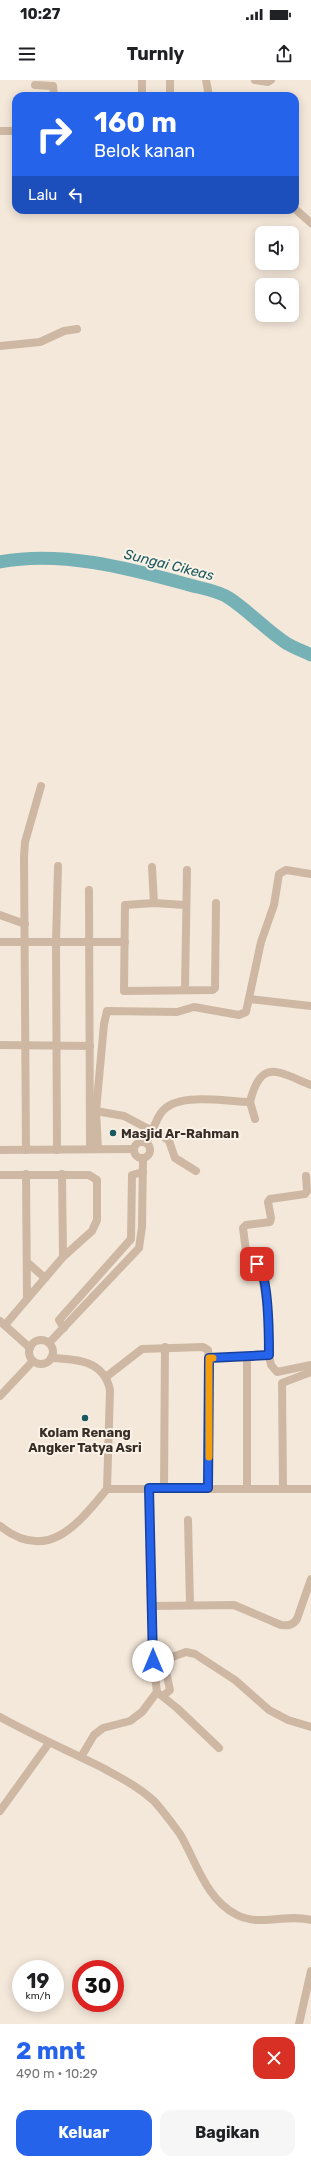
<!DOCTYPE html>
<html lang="id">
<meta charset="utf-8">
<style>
:root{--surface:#fff;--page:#f6f6f6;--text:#202124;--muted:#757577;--accent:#2563eb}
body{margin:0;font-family:Rubik,sans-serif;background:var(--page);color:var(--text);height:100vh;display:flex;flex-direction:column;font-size:15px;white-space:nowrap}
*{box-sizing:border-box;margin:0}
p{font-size:13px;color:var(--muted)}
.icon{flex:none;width:22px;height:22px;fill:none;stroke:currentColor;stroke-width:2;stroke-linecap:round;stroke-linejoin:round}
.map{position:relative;height:1944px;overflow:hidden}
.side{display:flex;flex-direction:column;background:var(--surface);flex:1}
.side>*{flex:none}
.hud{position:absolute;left:12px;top:12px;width:287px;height:122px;border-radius:12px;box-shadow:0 2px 10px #0003;background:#2563eb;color:#fff;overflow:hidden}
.tools{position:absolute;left:255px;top:146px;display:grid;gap:8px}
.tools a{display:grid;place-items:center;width:44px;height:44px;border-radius:8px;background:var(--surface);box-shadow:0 2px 10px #0003;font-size:20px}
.speed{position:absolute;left:12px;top:1880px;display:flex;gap:8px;font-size:20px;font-weight:700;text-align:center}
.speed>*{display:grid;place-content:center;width:52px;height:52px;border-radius:50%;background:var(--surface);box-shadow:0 2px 10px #0003;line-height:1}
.speed small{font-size:10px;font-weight:400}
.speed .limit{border:6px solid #d22;background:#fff;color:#111}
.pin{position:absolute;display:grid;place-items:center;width:34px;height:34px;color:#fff;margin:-17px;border-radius:8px;box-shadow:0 2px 6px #0006}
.me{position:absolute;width:44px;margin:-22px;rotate:0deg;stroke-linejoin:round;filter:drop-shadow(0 0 3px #0008)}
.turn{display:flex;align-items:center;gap:14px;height:84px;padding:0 16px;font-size:18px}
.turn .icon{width:52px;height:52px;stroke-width:2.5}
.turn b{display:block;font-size:28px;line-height:34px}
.then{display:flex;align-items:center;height:38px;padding:0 16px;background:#0003;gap:8px;font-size:15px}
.round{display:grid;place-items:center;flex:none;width:42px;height:42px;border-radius:12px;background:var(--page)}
.head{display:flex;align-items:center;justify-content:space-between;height:68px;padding:0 16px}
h1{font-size:24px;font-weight:700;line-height:30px;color:var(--accent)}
.action{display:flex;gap:8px;margin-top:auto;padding:8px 16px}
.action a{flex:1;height:46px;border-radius:12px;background:var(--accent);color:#fff;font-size:16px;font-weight:700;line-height:46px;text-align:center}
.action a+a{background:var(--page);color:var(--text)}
.status{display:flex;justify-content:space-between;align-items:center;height:28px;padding:0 20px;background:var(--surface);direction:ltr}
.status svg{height:11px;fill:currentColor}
header{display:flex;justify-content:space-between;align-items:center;height:52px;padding:0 16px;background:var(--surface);font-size:18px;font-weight:700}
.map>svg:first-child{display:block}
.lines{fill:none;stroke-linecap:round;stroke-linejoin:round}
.river{stroke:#76b1b5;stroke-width:13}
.minor{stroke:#ceb8a4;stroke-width:8}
.route-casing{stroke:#184099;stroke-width:10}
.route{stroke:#2563eb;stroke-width:7}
.slow{stroke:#f59e0b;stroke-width:7}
.poi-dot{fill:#18595f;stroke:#fbf2e7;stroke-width:1.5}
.labels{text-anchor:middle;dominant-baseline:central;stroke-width:4;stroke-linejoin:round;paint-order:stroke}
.poi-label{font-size:13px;font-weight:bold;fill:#382d27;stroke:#fbf2e7;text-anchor:start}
.water-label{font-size:14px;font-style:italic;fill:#18595f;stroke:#fbf2e7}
</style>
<div class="status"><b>10:27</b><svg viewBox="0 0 49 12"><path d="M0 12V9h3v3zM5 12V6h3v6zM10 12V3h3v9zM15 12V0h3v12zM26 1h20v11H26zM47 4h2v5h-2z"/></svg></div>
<header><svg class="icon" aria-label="menu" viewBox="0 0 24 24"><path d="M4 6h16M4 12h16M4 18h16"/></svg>Turnly<svg class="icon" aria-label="share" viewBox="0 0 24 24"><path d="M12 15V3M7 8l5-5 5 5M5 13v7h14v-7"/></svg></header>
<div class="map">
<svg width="311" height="1944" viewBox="0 0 311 1944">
<rect width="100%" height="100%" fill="#f4e8da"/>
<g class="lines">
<path class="river" d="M0 482C59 470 128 488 186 504 199 508 217 510 229 518 249 531 266 550 286 563 294 568 303 571 311 575"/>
<g class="minor">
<polyline points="142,0 142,16"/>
<polyline points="170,0 170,16"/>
<polyline points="206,0 209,16"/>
<polyline points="255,0 268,2 271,0"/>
<polyline points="35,5 53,6 54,16"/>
<polyline points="0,51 16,51"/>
<polyline points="295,129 311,143"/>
<polyline points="0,266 40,262 64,251 77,249"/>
<polyline points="152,787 154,823"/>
<polyline points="89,810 90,1069"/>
<polyline points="185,825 154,823 125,825 124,911 213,910 215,908 216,823"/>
<polyline points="0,835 25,844"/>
<polyline points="0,862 125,862"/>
<polyline points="185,909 187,790"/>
<polyline points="250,919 311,926"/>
<polyline points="0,965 90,966"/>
<polyline points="250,1022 255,1039"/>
<polyline points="96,1031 124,1036 164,1057 169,1061 175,1078 196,1091"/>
<circle cx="142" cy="1070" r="8"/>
<path d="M146 1063C152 1054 155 1041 161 1033 176 1011 226 1022 250 1022 261 977 278 992 311 1005"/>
<polyline points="98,1069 96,1031 104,944 107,931 177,932 194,927 239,935 246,932 261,862 274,825 279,794 286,790 311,794"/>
<polyline points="0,1070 134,1069"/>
<polyline points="26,1070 24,777 25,762 41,706"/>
<polyline points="57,1070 56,862 58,786"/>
<polyline points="26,1094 27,1218"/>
<polyline points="0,1095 89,1095 97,1100 97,1140 92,1151 63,1177"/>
<polyline points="28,1183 45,1198"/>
<polyline points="0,1241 30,1268"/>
<polyline points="5,1245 63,1177 62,1094"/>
<polyline points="64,1248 59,1240 131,1159 132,1095 143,1092"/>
<circle cx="41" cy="1272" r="12"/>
<polyline points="49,1263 139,1168 142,1147 143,1078"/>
<polyline points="269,1275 268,1234 261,1188 259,1184 251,1183 247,1179 243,1148 246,1145 270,1142 271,1138 268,1122 270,1119 305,1114 307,1111 306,1096"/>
<path d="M51 1278C76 1279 104 1280 110 1310L107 1409H311"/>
<polyline points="247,1278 247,1408"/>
<polyline points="106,1297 142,1269 203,1267 208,1270 209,1278 269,1275 271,1285 277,1292 311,1285"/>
<polyline points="0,1316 33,1281"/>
<polyline points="149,1408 153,1581 157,1612 177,1628 219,1668"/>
<polyline points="164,1408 165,1267"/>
<polyline points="208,1408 209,1278"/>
<polyline points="283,1409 282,1303 311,1292"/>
<polyline points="188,1440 190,1524"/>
<path d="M0 1446C48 1484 78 1444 107 1409"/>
<path d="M152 1526 234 1525 281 1545C289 1546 293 1545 297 1539L311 1499"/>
<polyline points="153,1563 172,1577 165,1587 170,1610 163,1616"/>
<polyline points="172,1577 186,1572 195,1574 235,1600 269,1630 288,1640 311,1647"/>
<path d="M0 1637C34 1656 69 1671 103 1688 121 1698 139 1707 154 1721 163 1731 172 1743 180 1754 196 1781 206 1820 237 1835 262 1847 286 1833 311 1840"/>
<polyline points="81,1677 94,1655 103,1648 130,1641 142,1632 157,1612"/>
<polyline points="0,1731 49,1663"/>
<polyline points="299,1944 311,1891"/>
</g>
</g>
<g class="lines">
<defs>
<path id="route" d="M153 1581 149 1408H208L209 1278 269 1275C269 1261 269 1189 257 1184"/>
</defs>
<use href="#route" class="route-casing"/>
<use href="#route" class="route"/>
<polyline class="slow" points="209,1377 209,1278 213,1278"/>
</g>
<g class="poi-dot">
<circle cx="113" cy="1053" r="4"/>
<circle cx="85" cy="1338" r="4"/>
</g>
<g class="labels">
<g class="poi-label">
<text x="121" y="1053">Masjid Ar-Rahman</text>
<text x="85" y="1352" text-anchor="middle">Kolam Renang<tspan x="85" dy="15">Angker Tatya Asri</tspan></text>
</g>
<g class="water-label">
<text transform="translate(169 485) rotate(14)">Sungai Cikeas</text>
</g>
</g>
</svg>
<div class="tools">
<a><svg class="icon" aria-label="sound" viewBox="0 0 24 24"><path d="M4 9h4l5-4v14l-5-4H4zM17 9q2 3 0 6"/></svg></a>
<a><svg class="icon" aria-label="search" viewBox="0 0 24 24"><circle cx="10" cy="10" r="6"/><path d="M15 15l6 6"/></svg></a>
</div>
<div class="speed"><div>19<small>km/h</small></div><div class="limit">30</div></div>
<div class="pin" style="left:257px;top:1184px;background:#d93025"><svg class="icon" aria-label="arrive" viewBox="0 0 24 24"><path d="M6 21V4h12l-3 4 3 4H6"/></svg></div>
<svg class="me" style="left:153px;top:1581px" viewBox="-20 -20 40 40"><circle r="19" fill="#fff"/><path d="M0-13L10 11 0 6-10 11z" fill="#2563eb"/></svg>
<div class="hud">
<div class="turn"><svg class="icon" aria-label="right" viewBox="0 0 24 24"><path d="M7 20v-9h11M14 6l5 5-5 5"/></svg><div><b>160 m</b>Belok kanan</div></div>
<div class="then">Lalu<svg class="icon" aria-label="left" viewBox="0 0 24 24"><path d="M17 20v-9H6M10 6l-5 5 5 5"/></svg></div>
</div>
</div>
<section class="side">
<div class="head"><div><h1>2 mnt</h1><p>490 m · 10:29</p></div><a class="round" style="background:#d93025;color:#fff"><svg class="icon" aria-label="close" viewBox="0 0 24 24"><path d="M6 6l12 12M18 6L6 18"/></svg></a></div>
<div class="action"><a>Keluar</a><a>Bagikan</a></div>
</section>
